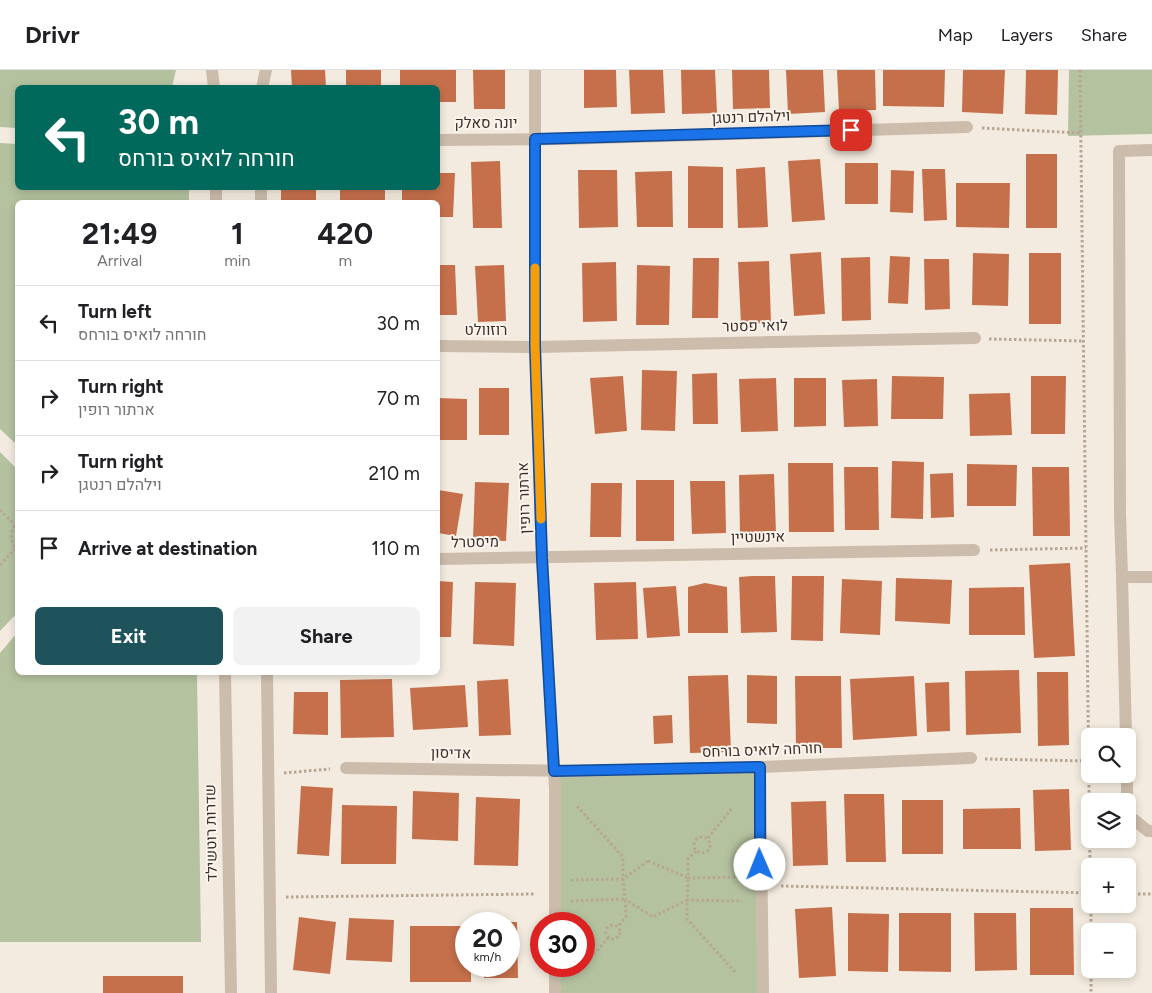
<!DOCTYPE html>
<meta charset="utf-8">
<style>
:root{--surface:#fff;--page:#f2f2f2;--text:#202124;--muted:#757577;--line:#e0e0e0;--accent:#1f535b}
body{margin:0;font-family:Figtree,Heebo,sans-serif;background:var(--page);color:var(--text);height:100vh;display:flex;flex-direction:column;font-size:19px;white-space:nowrap}
*{box-sizing:border-box;margin:0}
p{font-size:16px;color:var(--muted)}
.icon{flex:none;width:28px;height:28px;fill:none;stroke:currentColor;stroke-width:2;stroke-linecap:round;stroke-linejoin:round}
.map{position:relative;flex:1;overflow:hidden}
.sheet{position:absolute;left:15px;top:130px;width:425px;height:475px;display:flex;flex-direction:column;background:var(--surface);border-radius:8px;box-shadow:0 2px 8px #0003}
.sheet>*{flex:none}
.hud{position:absolute;left:15px;top:15px;width:425px;height:105px;border-radius:8px;box-shadow:0 2px 8px #0003;background:#00695c;color:#fff;overflow:hidden}
.buttons{position:absolute;left:1081px;top:658px;display:grid;gap:10px}
.buttons a{display:grid;place-items:center;width:55px;height:55px;border-radius:8px;background:var(--surface);box-shadow:0 2px 8px #0003;font-size:25px}
.speed{position:absolute;left:455px;top:842px;display:flex;gap:10px;font-size:25px;font-weight:700;text-align:center}
.speed>*{display:grid;place-content:center;width:65px;height:65px;border-radius:50%;background:var(--surface);box-shadow:0 2px 8px #0003;line-height:1}
.speed small{font-size:12px;font-weight:400}
.speed .limit{border:8px solid #d22;background:#fff;color:#111}
.pin{position:absolute;display:grid;place-items:center;width:42px;height:42px;color:#fff;margin:-21px;border-radius:10px;box-shadow:0 2px 8px #0006}
.me{position:absolute;width:55px;margin:-28px;rotate:359deg;stroke-linejoin:round;filter:drop-shadow(0 0 4px #0008)}
.turn{display:flex;align-items:center;gap:18px;height:105px;padding:0 20px;font-size:22px}
.turn .icon{width:65px;height:65px;stroke-width:2.5}
.turn b{display:block;font-size:35px;line-height:42px}
.eta{display:flex;justify-content:space-evenly;align-items:center;height:85px;text-align:center}
.eta b{font-size:30px;font-weight:700;line-height:35px}
.button{display:flex;gap:10px;margin-top:auto;padding:10px 20px}
.button a{flex:1;height:58px;border-radius:8px;background:var(--accent);color:#fff;font-size:20px;font-weight:700;line-height:58px;text-align:center}
.button a+a{background:var(--page);color:var(--text)}
ul{padding:0;list-style:none}
li{display:flex;align-items:center;gap:15px;height:75px;padding:0 20px;border-top:1px solid var(--line)}
li div{flex:1}
li b{display:block;font-size:19px}
li em{font-style:normal}
header{display:flex;align-items:center;gap:30px;box-sizing:border-box;height:70px;padding:0 25px;background:var(--surface);border-bottom:1px solid var(--line)}
header strong{font-size:24px}
nav{display:flex;gap:28px;margin-inline-start:auto;font-size:18px}
.map>svg:first-child{display:block}
.green{fill:#b4c29f}
.building{fill:#c5704b}
.lines{fill:none;stroke-linecap:round;stroke-linejoin:round}
.path{stroke:#b7a695;stroke-width:3;stroke-dasharray:2.5 2.5;stroke-linecap:butt}
.minor{stroke:#cbbcab;stroke-width:12}
.route-casing{stroke:#114b97;stroke-width:12}
.route{stroke:#1a73e8;stroke-width:9}
.slow{stroke:#f59e0b;stroke-width:9}
.labels{text-anchor:middle;dominant-baseline:central;stroke-width:4;stroke-linejoin:round;paint-order:stroke}
.street-label{font-size:15px;fill:#39302a;stroke:#faf4ec}
</style>
<header>
<strong>Drivr</strong>
<nav><a>Map</a><a>Layers</a><a>Share</a></nav>
</header>
<div class="map">
<svg width="1152" height="923" viewBox="0 0 1152 923">
<rect width="100%" height="100%" fill="#f3ebdf"/>
<g class="green">
<polygon points="0,0 176,0 172,17 18,18 17,58 0,57"/>
<polygon points="1069,0 1152,0 1152,64 1068,66"/>
<polygon points="0,73 17,74 18,118 189,118 189,132 18,132 17,375 0,359"/>
<polygon points="0,382 17,399 18,542 0,561"/>
<polygon points="17,563 18,602 197,603 201,872 0,872 0,583"/>
<polygon points="760,697 763,923 555,923 555,896 584,896 584,854 555,854 555,701"/>
</g>
<g class="building">
<polygon points="291,0 325,0 326,18 292,18"/>
<rect x="346" y="0" width="35" height="18"/>
<polygon points="400,0 456,0 456,32 438,32 438,18 400,18"/>
<polygon points="473,0 505,0 505,39 474,39"/>
<polygon points="584,0 616,0 617,37 584,38"/>
<polygon points="629,0 663,0 665,43 631,44"/>
<polygon points="681,0 715,0 717,43 682,44"/>
<polygon points="732,0 769,0 770,38 733,39"/>
<polygon points="786,0 823,0 825,42 788,44"/>
<polygon points="837,0 875,0 876,40 839,41"/>
<polygon points="883,0 945,0 944,37 883,36"/>
<polygon points="963,0 1005,0 1003,44 962,42"/>
<polygon points="1026,0 1058,0 1057,45 1025,44"/>
<rect x="1026" y="84" width="31" height="74"/>
<polygon points="820,89 825,150 792,152 788,91"/>
<polygon points="500,91 502,158 473,158 471,92"/>
<rect x="845" y="93" width="33" height="41"/>
<polygon points="688,96 723,97 723,158 688,158"/>
<polygon points="765,97 768,157 738,158 736,99"/>
<polygon points="922,99 945,99 947,150 924,151"/>
<polygon points="578,100 617,100 618,157 579,158"/>
<polygon points="891,100 914,101 913,143 890,142"/>
<polygon points="672,101 673,157 637,157 635,102"/>
<polygon points="438,103 455,103 453,147 438,147 438,132 402,132 402,118 438,118"/>
<polygon points="956,113 1010,113 1009,158 956,157"/>
<rect x="281" y="118" width="35" height="14"/>
<rect x="340" y="118" width="45" height="14"/>
<polygon points="821,182 825,244 794,246 790,184"/>
<polygon points="973,183 1009,184 1008,236 972,235"/>
<rect x="1029" y="183" width="32" height="71"/>
<polygon points="890,186 910,187 908,234 888,233"/>
<polygon points="870,187 871,250 842,251 841,188"/>
<polygon points="693,188 719,188 718,248 692,248"/>
<polygon points="924,189 949,189 950,239 925,240"/>
<polygon points="769,191 771,253 741,254 738,192"/>
<polygon points="616,192 617,251 583,252 582,193"/>
<polygon points="438,195 455,195 457,245 438,245"/>
<polygon points="504,195 506,251 478,252 475,196"/>
<polygon points="637,195 670,196 669,255 636,255"/>
<polygon points="642,300 677,301 675,361 641,360"/>
<polygon points="717,303 718,354 693,354 692,304"/>
<polygon points="623,306 627,361 595,364 590,308"/>
<polygon points="892,306 944,307 943,349 891,349"/>
<polygon points="1031,306 1066,306 1065,364 1031,364"/>
<polygon points="776,308 778,361 741,362 739,309"/>
<polygon points="794,308 826,308 826,356 794,357"/>
<polygon points="877,309 878,356 844,357 842,310"/>
<rect x="479" y="318" width="30" height="47"/>
<polygon points="1010,323 1012,365 970,366 969,324"/>
<polygon points="438,328 467,329 467,370 438,370"/>
<polygon points="892,391 924,392 923,449 891,448"/>
<polygon points="788,393 833,393 834,462 789,462"/>
<polygon points="967,394 1017,395 1016,436 967,436"/>
<polygon points="844,397 878,397 879,460 845,460"/>
<polygon points="1032,397 1069,397 1070,466 1033,466"/>
<polygon points="953,403 954,447 931,448 930,404"/>
<polygon points="774,404 776,463 740,464 739,405"/>
<rect x="636" y="410" width="38" height="61"/>
<polygon points="690,411 725,411 726,463 692,464"/>
<polygon points="475,412 509,413 506,471 473,470"/>
<polygon points="591,413 622,413 621,467 590,467"/>
<polygon points="438,420 463,424 456,466 438,463"/>
<polygon points="1070,493 1075,586 1034,588 1029,495"/>
<polygon points="752,506 775,506 777,562 741,563 739,507"/>
<polygon points="792,506 824,506 823,571 791,570"/>
<polygon points="896,508 952,510 950,554 895,551"/>
<polygon points="842,509 882,511 880,565 840,563"/>
<polygon points="438,511 453,512 451,567 438,567"/>
<polygon points="475,512 516,513 514,576 473,574"/>
<polygon points="636,512 638,569 596,570 594,513"/>
<polygon points="705,513 727,517 728,563 688,563 688,517"/>
<polygon points="676,516 680,566 647,568 643,518"/>
<polygon points="1024,517 1025,565 969,565 969,518"/>
<polygon points="1019,600 1021,663 966,665 965,601"/>
<polygon points="1037,602 1068,602 1069,675 1038,676"/>
<polygon points="728,605 731,682 690,683 688,606"/>
<polygon points="747,605 777,606 777,654 747,653"/>
<polygon points="795,606 841,606 842,678 796,678"/>
<polygon points="914,606 917,666 853,670 850,609"/>
<polygon points="392,609 394,667 341,668 340,610"/>
<polygon points="508,609 511,665 479,666 477,611"/>
<polygon points="949,612 950,661 927,662 925,613"/>
<polygon points="465,615 468,657 413,660 410,618"/>
<polygon points="294,622 328,622 328,665 293,664"/>
<polygon points="672,645 673,673 654,674 653,646"/>
<polygon points="301,716 333,718 329,786 297,784"/>
<polygon points="1069,719 1071,780 1035,781 1033,720"/>
<polygon points="413,721 459,723 458,771 412,769"/>
<polygon points="844,724 884,724 886,792 846,792"/>
<polygon points="476,727 520,729 518,796 474,795"/>
<rect x="902" y="730" width="41" height="54"/>
<polygon points="826,731 828,795 793,796 791,732"/>
<polygon points="342,735 397,736 396,794 341,794"/>
<polygon points="1020,738 1021,779 963,779 963,739"/>
<polygon points="832,837 836,906 799,908 795,839"/>
<polygon points="1030,838 1073,838 1074,905 1030,905"/>
<polygon points="848,843 889,844 888,902 848,901"/>
<polygon points="899,843 951,843 951,902 899,901"/>
<polygon points="974,843 1016,843 1017,900 975,901"/>
<polygon points="299,847 336,852 330,904 293,900"/>
<polygon points="349,848 394,850 392,892 346,890"/>
<polygon points="505,852 517,852 518,908 484,908 484,896 509,896 509,854 505,854"/>
<polygon points="410,856 466,856 466,896 471,896 471,912 410,912"/>
<rect x="103" y="906" width="80" height="17"/>
</g>
<g class="lines">
<g class="path">
<polyline points="1080,0 1090,796"/>
<polyline points="982,58 1081,63"/>
<polyline points="989,269 1084,271"/>
<polyline points="0,440 15,455"/>
<path d="M18 452C9 461 9 472 18 481"/>
<polyline points="990,480 1086,478"/>
<polyline points="0,495 15,479"/>
<polyline points="985,689 1089,691"/>
<polyline points="284,703 330,699"/>
<circle cx="702" cy="775" r="8"/>
<polyline points="708,768 732,738"/>
<polyline points="696,781 688,789 688,808 742,807"/>
<polygon points="648,791 688,808 687,830 653,847 625,829 623,809"/>
<polyline points="571,810 623,809 623,787 577,736"/>
<polyline points="781,816 1090,823"/>
<polyline points="1128,824 1152,824"/>
<polyline points="286,827 535,824"/>
<polyline points="571,831 625,829 626,846 618,857"/>
<polyline points="1091,834 1091,861"/>
<circle cx="613" cy="862" r="7"/>
<polyline points="584,896 609,867"/>
<polyline points="1091,899 1091,923"/>
<polyline points="735,902 687,849 687,830 742,831"/>
<polyline points="577,903 583,896"/>
</g>
<g class="minor">
<polyline points="212,0 214,18"/>
<polyline points="535,0 535,277 542,488 555,718 555,854"/>
<polyline points="262,18 266,0"/>
<polyline points="438,70 563,69 967,57"/>
<polyline points="1152,80 1119,81 1120,444 1122,507 1152,507"/>
<polyline points="216,118 216,132"/>
<polyline points="261,118 261,132"/>
<polyline points="438,276 535,277 975,268"/>
<polyline points="438,489 974,480"/>
<polyline points="1122,507 1126,666"/>
<polyline points="225,602 231,923"/>
<polyline points="267,602 271,923"/>
<polyline points="760,697 763,923"/>
<polyline points="346,698 576,701 760,697 971,688"/>
<polyline points="1127,704 1127,731"/>
<polyline points="1128,732 1128,745 1148,761 1152,761"/>
<polyline points="555,896 555,923"/>
</g>
</g>
<g class="lines">
<defs>
<polyline id="route" points="760,795 760,697 554,701 542,488 535,276 535,69 851,60"/>
</defs>
<use href="#route" class="route-casing"/>
<use href="#route" class="route"/>
<polyline class="slow" points="535,198 535,276 541,449"/>
</g>
<g class="labels">
<g class="street-label">
<text transform="translate(751 47) rotate(-2)">וילהלם רנטגן</text>
<text x="486" y="53">יונה סאלק</text>
<text transform="translate(755 256) rotate(-1)">לואי פסטר</text>
<text x="486" y="260">רוזוולט</text>
<text transform="translate(524 428) rotate(-92)">ארתור רופין</text>
<text transform="translate(758 467) rotate(-1)">אינשטיין</text>
<text transform="translate(475 472) rotate(-1)">מיסטרל</text>
<text transform="translate(762 680) rotate(-2)">חורחה לואיס בורחס</text>
<text transform="translate(451 683) rotate(1)">אדיסון</text>
<text transform="translate(211 763) rotate(-91)">שדרות רוטשילד</text>
</g>
</g>
</svg>
<div class="buttons">
<a><svg class="icon" aria-label="search" viewBox="0 0 24 24"><circle cx="10" cy="10" r="6"/><path d="M15 15l6 6"/></svg></a>
<a><svg class="icon" aria-label="layers" viewBox="0 0 24 24"><path d="M12 4l9 5-9 5-9-5zM3 14l9 5 9-5"/></svg></a>
<a>+</a>
<a>−</a>
</div>
<div class="speed"><div>20<small>km/h</small></div><div class="limit">30</div></div>
<div class="pin" style="left:851px;top:60px;background:#d93025"><svg class="icon" aria-label="arrive" viewBox="0 0 24 24"><path d="M6 21V4h12l-3 4 3 4H6"/></svg></div>
<svg class="me" style="left:760px;top:795px" viewBox="-20 -20 40 40"><circle r="19" fill="#fff"/><path d="M0-13L10 11 0 6-10 11z" fill="#1a73e8"/></svg>
<div class="hud">
<div class="turn"><svg class="icon" aria-label="left" viewBox="0 0 24 24"><path d="M17 20v-9H6M10 6l-5 5 5 5"/></svg><div><b>30 m</b>חורחה לואיס בורחס</div></div>
</div>
<section class="sheet">
<div class="eta">
<div><b>21:49</b><p>Arrival</p></div>
<div><b>1</b><p>min</p></div>
<div><b>420</b><p>m</p></div>
</div>
<ul>
<li><svg class="icon" aria-label="left" viewBox="0 0 24 24"><path d="M17 20v-9H6M10 6l-5 5 5 5"/></svg><div><b>Turn left</b><p>חורחה לואיס בורחס</p></div><em>30 m</em></li>
<li><svg class="icon" aria-label="right" viewBox="0 0 24 24"><path d="M7 20v-9h11M14 6l5 5-5 5"/></svg><div><b>Turn right</b><p>ארתור רופין</p></div><em>70 m</em></li>
<li><svg class="icon" aria-label="right" viewBox="0 0 24 24"><path d="M7 20v-9h11M14 6l5 5-5 5"/></svg><div><b>Turn right</b><p>וילהלם רנטגן</p></div><em>210 m</em></li>
<li><svg class="icon" aria-label="arrive" viewBox="0 0 24 24"><path d="M6 21V4h12l-3 4 3 4H6"/></svg><div><b>Arrive at destination</b></div><em>110 m</em></li>
</ul>
<div class="button"><a>Exit</a><a>Share</a></div>
</section>
</div>
